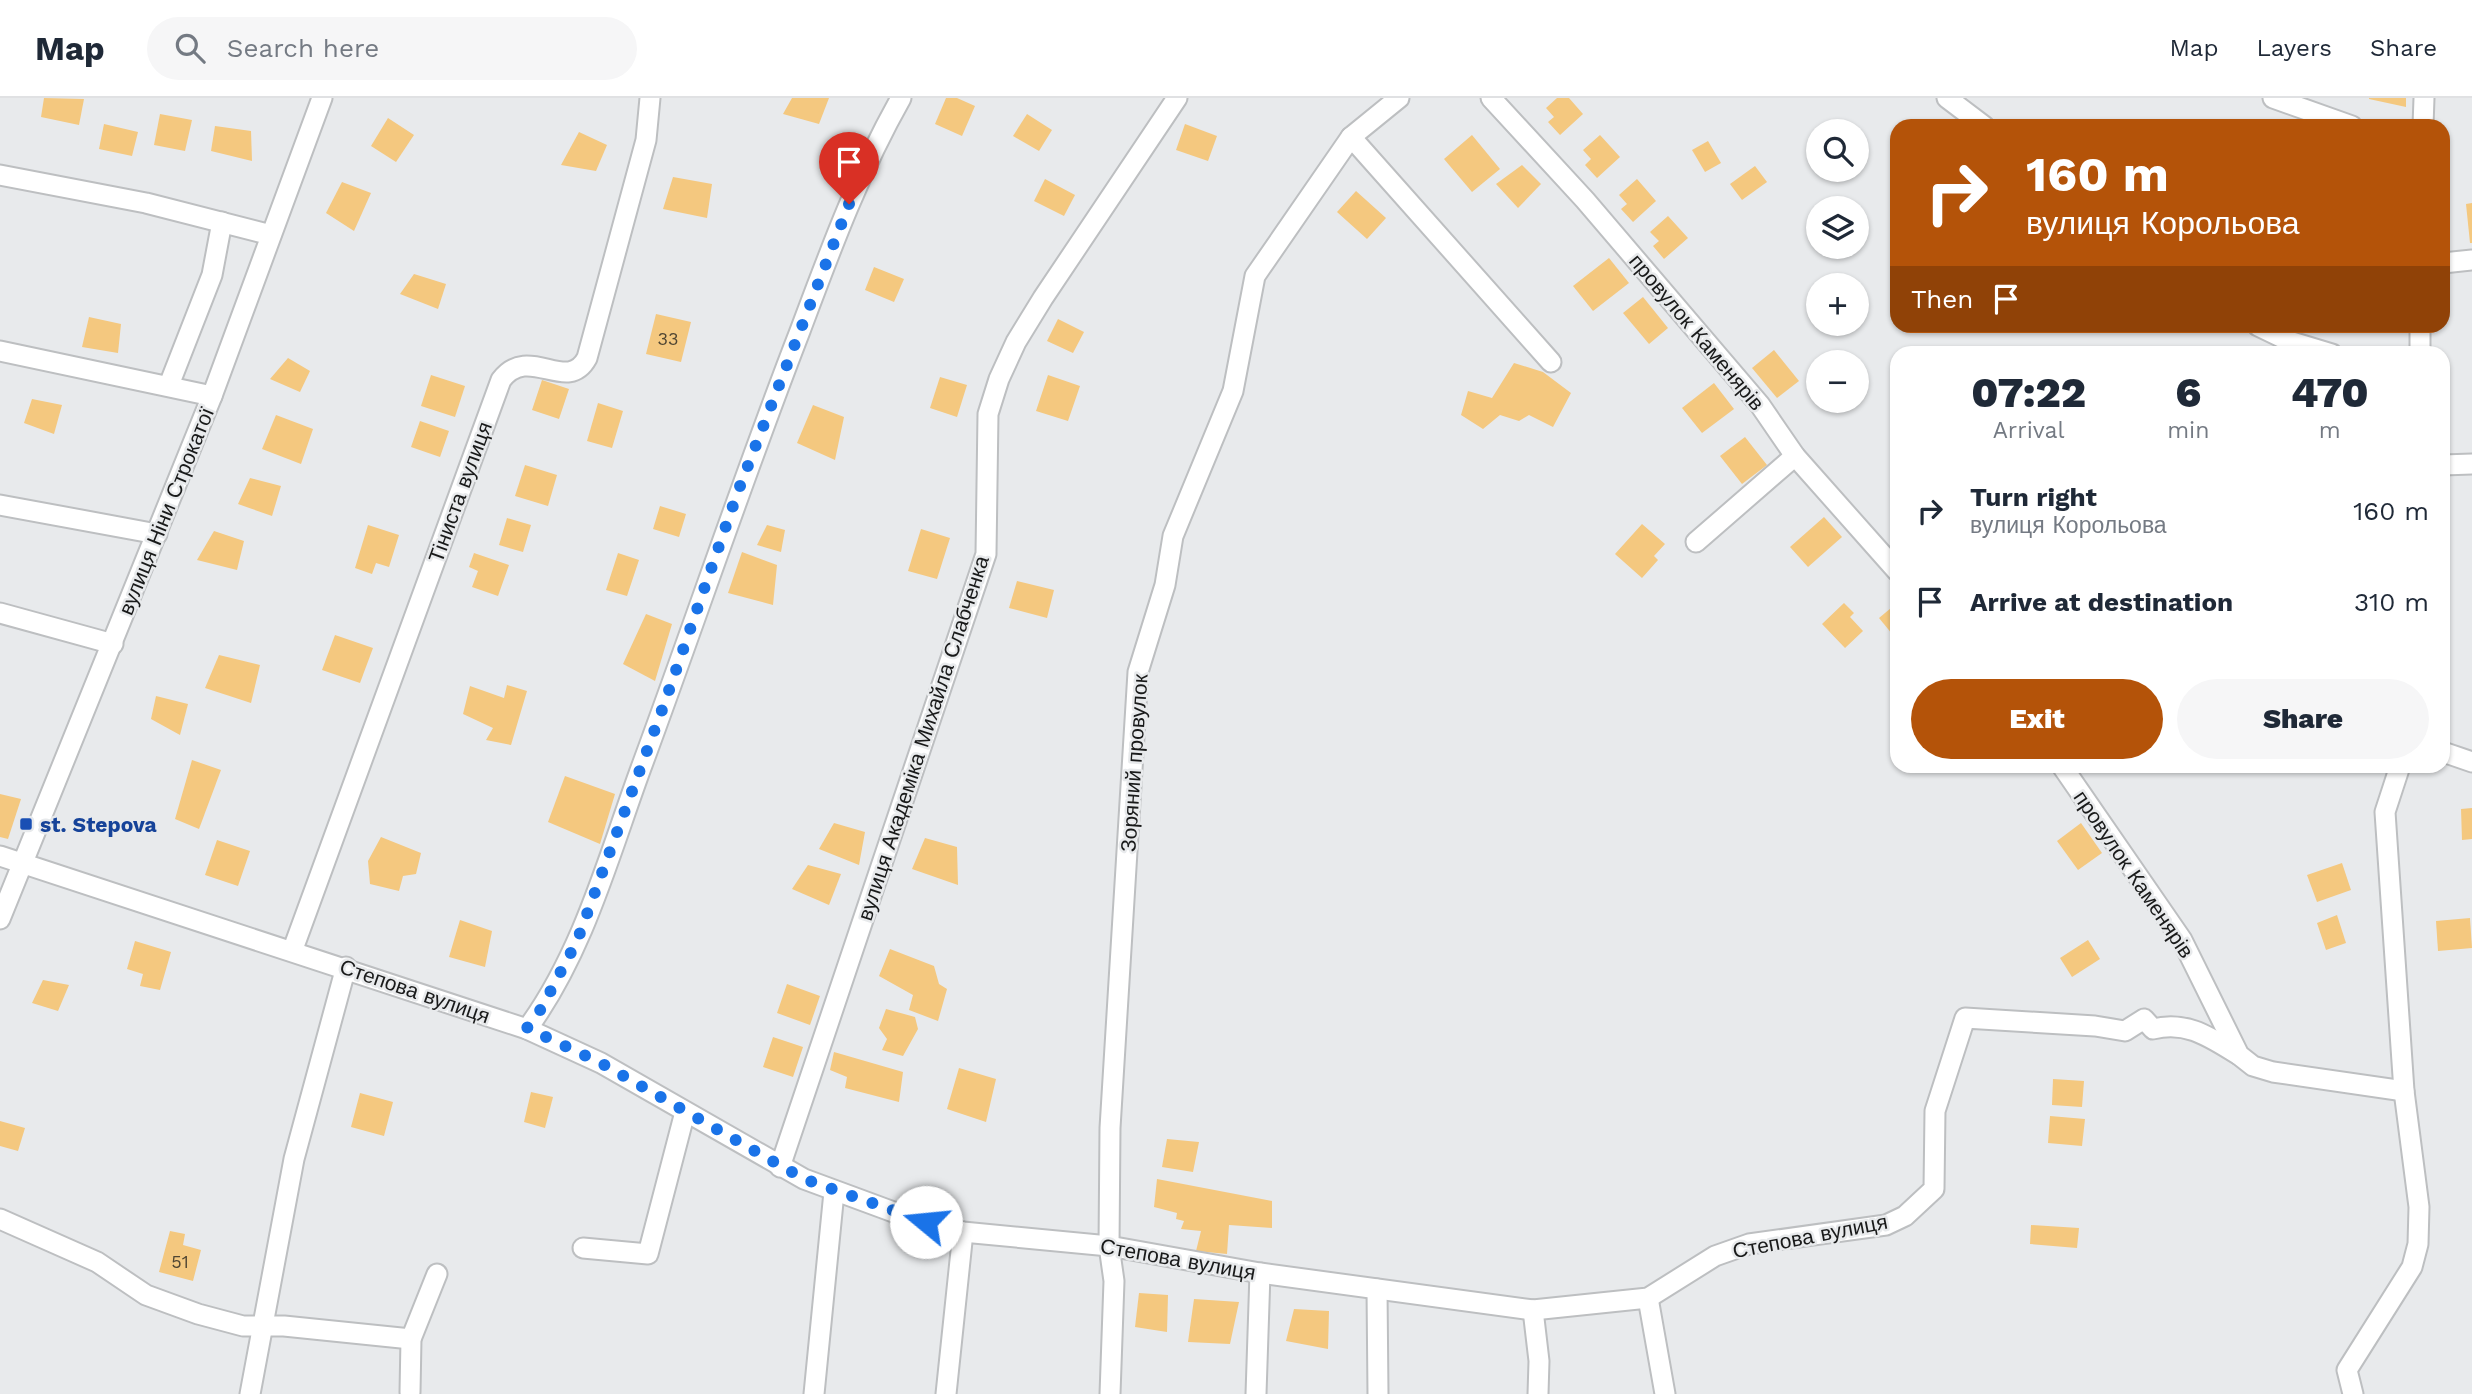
<!DOCTYPE html>
<meta charset="utf-8">
<style>
:root{--surface:#fff;--page:#f6f6f7;--text:#1f2937;--muted:#747a83;--line:#e0e1e3;--accent:#b45309}
body{margin:0;font-family:"Work Sans",sans-serif;background:var(--page);color:var(--text);height:100vh;display:flex;flex-direction:column;font-size:26px;white-space:nowrap}
*{box-sizing:border-box;margin:0}
p{font-size:23px;color:var(--muted)}
.icon{flex:none;width:38px;height:38px;fill:none;stroke:currentColor;stroke-width:2;stroke-linecap:round;stroke-linejoin:round}
.map{position:relative;flex:1;overflow:hidden}
.panel{position:absolute;left:1890px;top:248px;width:560px;height:427px;display:flex;flex-direction:column;background:var(--surface);border-radius:21px;box-shadow:0 2px 5px #0004}
.panel>*{flex:none}
.hud{position:absolute;left:1890px;top:21px;width:560px;height:214px;border-radius:21px;box-shadow:0 2px 5px #0004;background:#b45309;color:#fff;overflow:hidden}
.controls{position:absolute;left:1806px;top:21px;display:grid;gap:14px}
.controls a{display:grid;place-items:center;width:63px;height:63px;border-radius:50%;background:var(--surface);box-shadow:0 2px 5px #0004;font-size:35px}
.pin{position:absolute;display:grid;place-items:center;width:60px;height:60px;color:#fff;margin:-72px -30px;border-radius:50% 50% 50% 0;rotate:-45deg;box-shadow:0 0 7px #0007}
.pin .icon{rotate:45deg}
.me{position:absolute;width:77px;margin:-38px;rotate:287deg;stroke-linejoin:round;filter:drop-shadow(0 0 5px #0008)}
.turn{display:flex;align-items:center;gap:24px;height:147px;padding:0 21px;font-size:32px}
.turn .icon{width:91px;height:91px;stroke-width:2.5}
.turn b{display:block;font-size:49px;line-height:60px}
.then{display:flex;align-items:center;height:66px;padding:0 21px;background:#0003;gap:14px;font-size:26px}
.eta{display:flex;justify-content:space-evenly;align-items:center;height:119px;text-align:center}
.eta b{font-size:42px;font-weight:800;line-height:49px}
.cta{display:flex;gap:14px;margin-top:auto;padding:14px 21px}
.cta a{flex:1;height:80px;border-radius:42px;background:var(--accent);color:#fff;font-size:28px;font-weight:800;line-height:80px;text-align:center}
.cta a+a{background:var(--page);color:var(--text)}
ul{padding:0;list-style:none}
li{display:flex;align-items:center;gap:21px;height:91px;padding:0 21px}
li div{flex:1}
li b{display:block;font-size:26px}
li em{font-style:normal}
header{display:flex;align-items:center;gap:42px;box-sizing:border-box;height:98px;padding:0 35px;background:var(--surface);border-bottom:2px solid var(--line)}
header strong{font-size:33px}
nav{display:flex;gap:38px;margin-inline-start:auto;font-size:24px}
.search{width:490px;height:63px;background:var(--page);display:flex;align-items:center;gap:18px;box-sizing:border-box;padding:0 24px;border-radius:38px;color:var(--muted);font-size:26px}
.map>svg:first-child{display:block}
.building{fill:#f4c87f}
.lines{fill:none;stroke-linecap:round;stroke-linejoin:round}
.minor-casing{stroke:#bdbfc1;stroke-width:23}
.minor{stroke:#fff;stroke-width:19}
.route{stroke:#1a73e8;stroke-width:12;stroke-dasharray:0 21.6}
.transit-dot{fill:#1a4fb4;stroke:#e8eaec;stroke-width:2.5}
.labels{text-anchor:middle;dominant-baseline:central;stroke-width:5;stroke-linejoin:round;paint-order:stroke}
.number-label{font-size:18px;fill:#504633}
.street-label{font-size:21px;fill:#191a1a;stroke:#e8eaec}
.transit-label{font-size:21px;font-weight:bold;fill:#164399;stroke:#e8eaec;text-anchor:start}
</style>
<header>
<strong>Map</strong>
<div class="search"><svg class="icon" aria-label="search" viewBox="0 0 24 24"><circle cx="10" cy="10" r="6"/><path d="M15 15l6 6"/></svg>Search here</div>
<nav><a>Map</a><a>Layers</a><a>Share</a></nav>
</header>
<div class="map">
<svg width="2472" height="1296" viewBox="0 0 2472 1296">
<rect width="100%" height="100%" fill="#e8eaec"/>
<g class="building">
<polygon points="44,0 84,1 79,27 41,19"/>
<polygon points="792,0 829,0 819,26 783,16"/>
<polygon points="946,0 957,0 975,8 962,38 935,26"/>
<polygon points="1557,0 1569,0 1583,16 1560,37 1548,24 1554,19 1546,10"/>
<polygon points="2369,0 2406,0 2406,9 2369,1"/>
<polygon points="160,16 192,22 185,53 154,47"/>
<polygon points="1027,16 1052,32 1039,53 1013,38"/>
<polygon points="388,20 414,37 396,64 371,48"/>
<polygon points="104,26 138,34 132,58 99,51"/>
<polygon points="1185,26 1217,38 1208,63 1176,52"/>
<polygon points="215,28 251,33 252,63 211,53"/>
<polygon points="579,34 607,47 596,73 561,67"/>
<polygon points="1472,37 1500,71 1472,94 1444,61"/>
<polygon points="1600,37 1620,59 1597,80 1585,67 1591,61 1583,52"/>
<polygon points="1708,43 1721,65 1705,74 1692,52"/>
<polygon points="1522,67 1541,86 1518,110 1496,86"/>
<polygon points="1755,68 1767,84 1742,102 1730,86"/>
<polygon points="673,79 712,86 707,120 663,111"/>
<polygon points="1045,81 1075,97 1064,118 1034,103"/>
<polygon points="1637,81 1656,103 1633,124 1621,111 1627,106 1619,97"/>
<polygon points="342,84 371,95 354,133 326,115"/>
<polygon points="1356,93 1386,120 1367,141 1337,114"/>
<polygon points="2472,105 2472,145 2470,145 2466,106"/>
<polygon points="1668,118 1688,140 1664,161 1653,148 1659,143 1650,134"/>
<polygon points="1609,160 1629,185 1593,213 1573,188"/>
<polygon points="874,169 904,181 894,204 865,192"/>
<polygon points="414,176 446,186 438,211 400,196"/>
<polygon points="1643,199 1668,230 1649,246 1623,215"/>
<polygon points="656,216 691,224 681,264 646,256"/>
<polygon points="89,219 121,226 118,255 82,249"/>
<polygon points="1058,221 1084,234 1073,255 1047,243"/>
<polygon points="1774,252 1799,283 1777,300 1752,270"/>
<polygon points="288,260 310,273 300,294 270,281"/>
<polygon points="1514,265 1543,274 1571,295 1553,329 1529,317 1519,323 1500,317 1483,331 1461,317 1468,293 1492,300"/>
<polygon points="431,277 465,288 455,319 421,308"/>
<polygon points="1048,277 1080,288 1068,323 1036,313"/>
<polygon points="940,279 967,287 957,319 930,310"/>
<polygon points="542,282 569,291 559,321 532,312"/>
<polygon points="1714,285 1734,311 1702,335 1682,310"/>
<polygon points="32,301 62,307 54,336 24,325"/>
<polygon points="598,305 623,313 612,350 587,343"/>
<polygon points="813,307 844,319 835,362 797,345"/>
<polygon points="276,317 313,331 301,366 262,351"/>
<polygon points="420,323 449,333 440,359 411,349"/>
<polygon points="1745,339 1767,367 1742,386 1720,358"/>
<polygon points="525,367 557,377 548,408 515,398"/>
<polygon points="250,380 281,388 272,418 238,406"/>
<polygon points="660,408 686,416 679,439 653,431"/>
<polygon points="1824,419 1842,439 1808,469 1790,449"/>
<polygon points="507,420 531,427 523,454 499,447"/>
<polygon points="1642,426 1665,446 1654,458 1658,462 1642,480 1615,456"/>
<polygon points="368,427 399,437 389,469 376,465 372,476 355,470"/>
<polygon points="767,427 785,432 781,454 757,447"/>
<polygon points="921,431 950,440 937,481 908,473"/>
<polygon points="214,433 244,443 237,472 197,462"/>
<polygon points="742,454 777,467 773,507 728,495"/>
<polygon points="474,455 509,467 498,498 472,489 478,473 469,469"/>
<polygon points="618,455 639,462 627,498 606,492"/>
<polygon points="1017,483 1054,492 1047,520 1009,510"/>
<polygon points="1844,505 1854,515 1850,519 1863,533 1845,550 1822,526"/>
<polygon points="1897,505 1897,542 1879,520"/>
<polygon points="646,516 672,526 655,583 623,566"/>
<polygon points="335,537 373,550 360,585 322,572"/>
<polygon points="219,557 260,567 251,605 205,590"/>
<polygon points="507,587 527,593 511,647 486,642 493,630 463,616 470,588 504,600"/>
<polygon points="156,598 188,606 180,637 151,621"/>
<polygon points="192,662 221,672 199,731 175,721"/>
<polygon points="565,678 615,696 600,746 548,724"/>
<polygon points="0,696 21,701 8,741 0,739"/>
<polygon points="2472,710 2472,741 2462,742 2461,711"/>
<polygon points="834,725 865,734 859,767 819,751"/>
<polygon points="2081,725 2102,755 2078,772 2057,743"/>
<polygon points="381,739 421,755 416,776 403,778 399,793 370,786 368,763"/>
<polygon points="925,740 957,749 958,787 912,771"/>
<polygon points="217,742 250,753 238,788 205,777"/>
<polygon points="2342,765 2351,792 2317,804 2307,777"/>
<polygon points="808,767 841,776 829,807 792,791"/>
<polygon points="2337,817 2346,845 2326,852 2317,825"/>
<polygon points="2470,820 2472,850 2438,853 2436,823"/>
<polygon points="460,822 492,833 485,869 449,859"/>
<polygon points="2088,842 2100,861 2072,879 2060,860"/>
<polygon points="135,843 171,854 160,892 140,888 143,876 127,871"/>
<polygon points="890,851 934,868 939,886 947,891 938,923 909,912 913,897 879,878"/>
<polygon points="43,882 69,887 58,913 32,905"/>
<polygon points="787,886 820,898 810,927 777,915"/>
<polygon points="886,911 915,919 918,931 903,958 882,952 887,941 879,930"/>
<polygon points="773,939 803,949 793,979 763,969"/>
<polygon points="834,954 903,974 899,1004 845,990 847,979 830,972"/>
<polygon points="959,970 996,981 986,1024 947,1011"/>
<polygon points="2053,981 2084,983 2082,1009 2052,1007"/>
<polygon points="531,994 553,999 545,1030 524,1024"/>
<polygon points="360,995 393,1004 384,1038 351,1029"/>
<polygon points="2050,1018 2085,1021 2082,1048 2048,1045"/>
<polygon points="0,1023 25,1030 18,1053 0,1048"/>
<polygon points="1167,1041 1199,1044 1193,1074 1162,1069"/>
<polygon points="1157,1081 1272,1103 1272,1130 1229,1127 1227,1156 1196,1153 1201,1133 1181,1131 1184,1123 1176,1121 1177,1115 1154,1109"/>
<polygon points="2031,1127 2079,1130 2077,1150 2030,1146"/>
<polygon points="170,1133 185,1136 183,1147 201,1152 193,1183 159,1174"/>
<polygon points="1139,1195 1168,1197 1167,1234 1135,1229"/>
<polygon points="1194,1201 1239,1204 1230,1246 1188,1244"/>
<polygon points="1294,1211 1329,1213 1328,1251 1286,1243"/>
</g>
<g class="lines">
<defs>
<g id="minor">
<polyline points="1491,0 1585,102 1760,307 1795,358 1897,473"/>
<polyline points="1947,0 1984,28"/>
<polyline points="2273,0 2352,28"/>
<polyline points="2423,28 2424,0"/>
<polyline points="1351,39 1551,264"/>
<polyline points="0,77 146,105 271,137"/>
<polyline points="2443,165 2472,162"/>
<polyline points="2258,228 2289,243 2332,256"/>
<polyline points="0,253 212,298"/>
<polyline points="2420,256 2420,228"/>
<polyline points="169,287 212,177 222,124"/>
<polyline points="2443,367 2472,366"/>
<polyline points="0,407 157,436"/>
<polyline points="1696,444 1795,358"/>
<polyline points="0,515 113,546"/>
<polyline points="2443,654 2472,664"/>
<polyline points="2062,668 2182,842 2239,957 2253,968 2273,974 2404,993"/>
<path d="M0 758 527 931 601 965 804 1081 907 1119 963 1134 1109 1148 1260 1175 1533 1212 1648 1200 1715 1158 1749 1146 1886 1127 1905 1118 1934 1091 1935 1013 1965 920 2095 928 2125 933 2144 921 2153 931C2187 922 2211 940 2239 957"/>
<polyline points="0,821 212,298 322,0"/>
<path d="M293 851 501 282C529 245 567 297 587 260L646 42 650 0"/>
<path d="M527 931C583 855 609 757 641 670 695 524 744 377 800 233 830 153 859 74 901 0"/>
<polyline points="780,1069 986,456 988,316 999,281 1016,244 1043,200 1177,0"/>
<polyline points="0,1121 97,1164 146,1197 198,1216 243,1228 284,1228 411,1241"/>
<polyline points="583,1150 648,1156 685,1014"/>
<polyline points="1377,1191 1378,1296"/>
<polyline points="1648,1200 1665,1296"/>
<polyline points="1533,1212 1539,1263 1538,1296"/>
<polyline points="410,1294 411,1241 437,1176"/>
<polyline points="250,1296 294,1061 346,869"/>
<polyline points="814,1296 834,1094"/>
<polyline points="946,1296 963,1134"/>
<polyline points="1110,1296 1114,1183 1109,1148 1110,1030 1138,574 1165,487 1173,438 1233,293 1255,178 1351,39 1399,0"/>
<polyline points="1256,1296 1260,1175"/>
<polyline points="2353,1296 2347,1272 2412,1169 2418,1146 2419,1109 2404,993 2385,714 2400,668"/>
</g>
</defs>
<use href="#minor" class="minor-casing"/>
<use href="#minor" class="minor"/>
</g>
<g class="lines">
<polyline class="route" points="849,106 737,396 666,601 577,843 541,911 527,930 601,965 804,1081 926,1124"/>
</g>
<rect class="transit-dot" x="19" y="719" width="14" height="14" rx="3.5"/>
<g class="labels">
<g class="number-label">
<text x="668" y="240">33</text>
<text x="180" y="1163">51</text>
</g>
<g class="street-label">
<text transform="translate(1697 234) rotate(50)">провулок Каменярів</text>
<text transform="translate(460 394) rotate(-70)">Тіниста вулиця</text>
<text transform="translate(166 413) rotate(-68)">вулиця Ніни Строкатої</text>
<text transform="translate(923 640) rotate(-72)">вулиця Академіка Михайла Слабченка</text>
<text transform="translate(1134 665) rotate(-86)">Зоряний провулок</text>
<text transform="translate(2134 776) rotate(56)">провулок Каменярів</text>
<text transform="translate(415 893) rotate(19)">Степова вулиця</text>
<text transform="translate(1810 1138) rotate(-11)">Степова вулиця</text>
<text transform="translate(1178 1161) rotate(10)">Степова вулиця</text>
</g>
<g class="transit-label">
<text x="40" y="726">st. Stepova</text>
</g>
</g>
</svg>
<div class="controls">
<a><svg class="icon" aria-label="search" viewBox="0 0 24 24"><circle cx="10" cy="10" r="6"/><path d="M15 15l6 6"/></svg></a>
<a><svg class="icon" aria-label="layers" viewBox="0 0 24 24"><path d="M12 4l9 5-9 5-9-5zM3 14l9 5 9-5"/></svg></a>
<a>+</a>
<a>−</a>
</div>
<div class="pin" style="left:849px;top:106px;background:#d93025"><svg class="icon" aria-label="arrive" viewBox="0 0 24 24"><path d="M6 21V4h12l-3 4 3 4H6"/></svg></div>
<svg class="me" style="left:926px;top:1124px" viewBox="-20 -20 40 40"><circle r="19" fill="#fff"/><path d="M0-13L10 11 0 6-10 11z" fill="#1a73e8"/></svg>
<div class="hud">
<div class="turn"><svg class="icon" aria-label="right" viewBox="0 0 24 24"><path d="M7 20v-9h11M14 6l5 5-5 5"/></svg><div><b>160 m</b>вулиця Корольова</div></div>
<div class="then">Then<svg class="icon" aria-label="arrive" viewBox="0 0 24 24"><path d="M6 21V4h12l-3 4 3 4H6"/></svg></div>
</div>
<section class="panel">
<div class="eta">
<div><b>07:22</b><p>Arrival</p></div>
<div><b>6</b><p>min</p></div>
<div><b>470</b><p>m</p></div>
</div>
<ul>
<li><svg class="icon" aria-label="right" viewBox="0 0 24 24"><path d="M7 20v-9h11M14 6l5 5-5 5"/></svg><div><b>Turn right</b><p>вулиця Корольова</p></div><em>160 m</em></li>
<li><svg class="icon" aria-label="arrive" viewBox="0 0 24 24"><path d="M6 21V4h12l-3 4 3 4H6"/></svg><div><b>Arrive at destination</b></div><em>310 m</em></li>
</ul>
<div class="cta"><a>Exit</a><a>Share</a></div>
</section>
</div>
